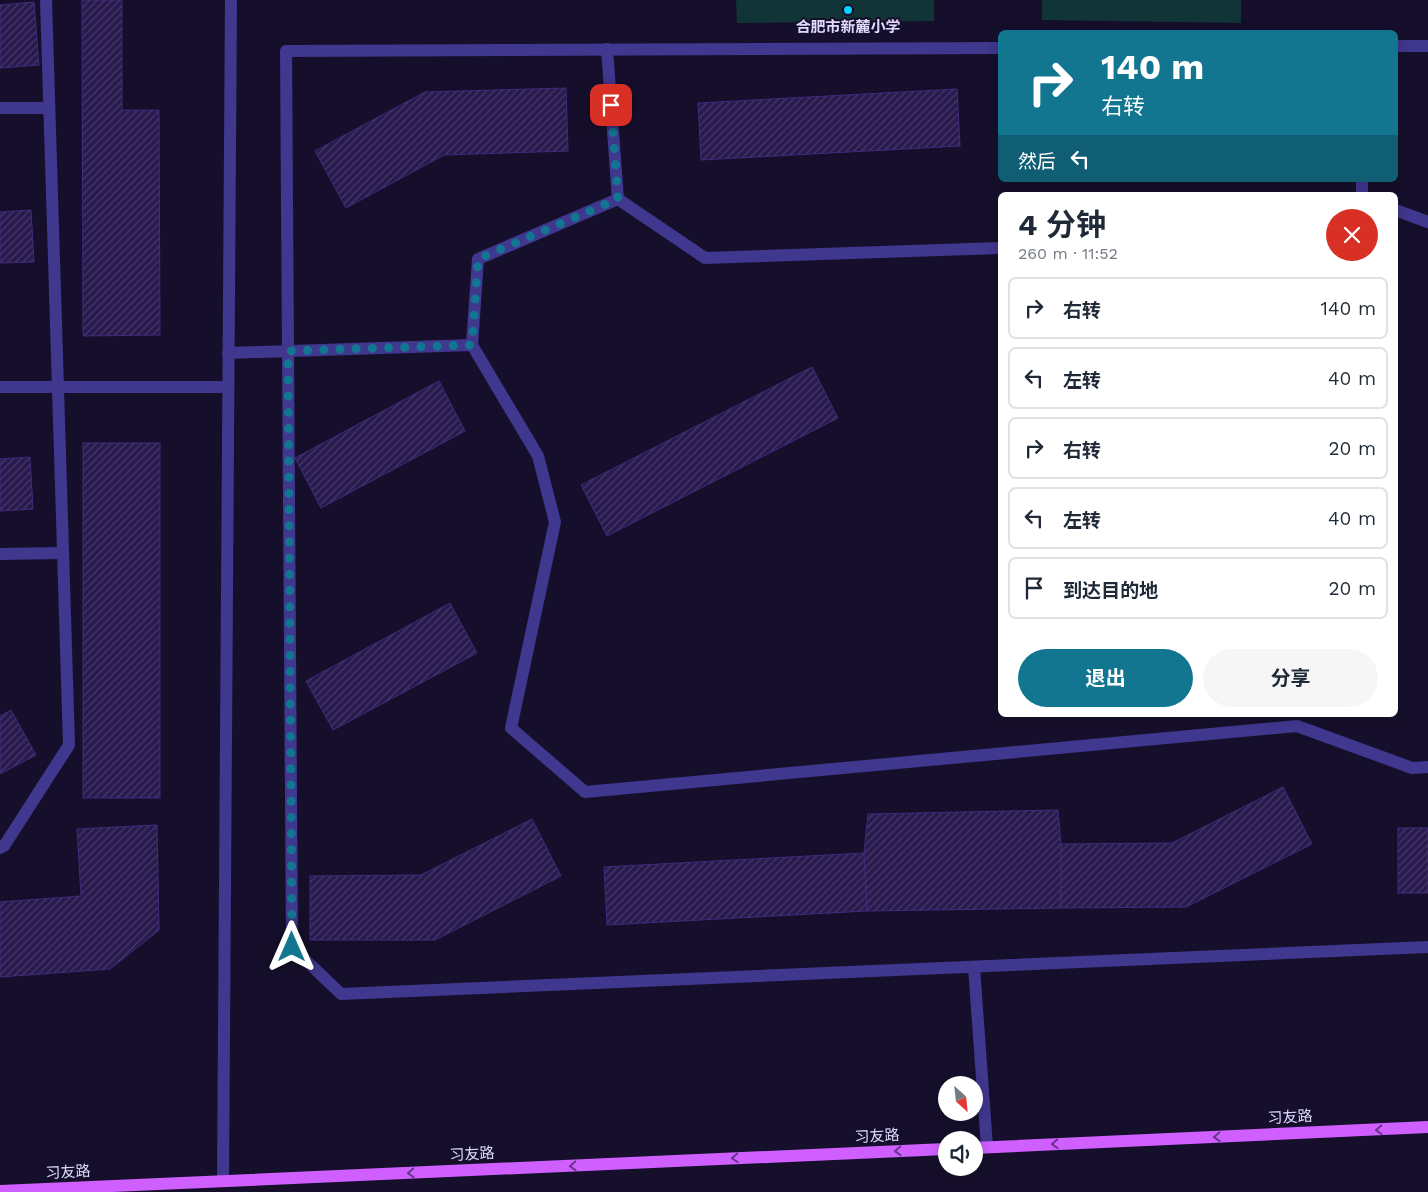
<!DOCTYPE html>
<html lang="zh">
<meta charset="utf-8">
<style>
:root{--surface:#fff;--page:#f6f6f7;--text:#1f2937;--muted:#747a83;--line:#e0e1e3;--accent:#137691}
body{margin:0;font-family:"Work Sans","Noto Sans SC",sans-serif;background:var(--page);color:var(--text);height:100vh;display:flex;flex-direction:column;font-size:19px;white-space:nowrap}
*{box-sizing:border-box;margin:0}
p{font-size:16px;color:var(--muted)}
.icon{flex:none;width:28px;height:28px;fill:none;stroke:currentColor;stroke-width:2;stroke-linecap:round;stroke-linejoin:round}
.map{position:relative;flex:1;overflow:hidden}
.panel{position:absolute;left:998px;top:192px;width:400px;height:525px;display:flex;flex-direction:column;background:var(--surface);border-radius:8px;box-shadow:0 2px 12px #0003}
.panel>*{flex:none}
.top-card{position:absolute;left:998px;top:30px;width:400px;height:152px;border-radius:8px;box-shadow:0 2px 12px #0003;background:#137691;color:#fff;overflow:hidden}
.needle{width:32px;rotate:153deg}
.controls{position:absolute;left:938px;top:1076px;display:grid;gap:10px}
.controls a{display:grid;place-items:center;width:45px;height:45px;border-radius:50%;background:var(--surface);box-shadow:0 2px 12px #0003;font-size:25px}
.pin{position:absolute;display:grid;place-items:center;width:42px;height:42px;color:#fff;margin:-21px;border-radius:10px;box-shadow:0 2px 8px #0006}
.me{position:absolute;width:55px;margin:-28px;rotate:0deg;stroke-linejoin:round;filter:drop-shadow(0 0 4px #0008)}
.turn{display:flex;align-items:center;gap:18px;height:105px;padding:0 20px;font-size:22px}
.turn .icon{width:65px;height:65px;stroke-width:2.5}
.turn b{display:block;font-size:35px;line-height:42px}
.then{display:flex;align-items:center;height:48px;padding:0 20px;background:#0003;gap:10px;font-size:19px}
.round{display:grid;place-items:center;flex:none;width:52px;height:52px;border-radius:26px;background:var(--page)}
.head{display:flex;align-items:center;justify-content:space-between;height:85px;padding:0 20px}
h1{font-size:30px;font-weight:700;line-height:38px}
.action{display:flex;gap:10px;margin-top:auto;padding:10px 20px}
.action a{flex:1;height:58px;border-radius:30px;background:var(--accent);color:#fff;font-size:20px;font-weight:700;line-height:58px;text-align:center}
.action a+a{background:var(--page);color:var(--text)}
ul{padding:0;list-style:none}
li{display:flex;align-items:center;gap:15px;height:62px;margin:0 10px 8px;padding:0 10px;border:2px solid var(--line);border-radius:8px}
li div{flex:1}
li b{display:block;font-size:19px}
li em{font-style:normal}
.map>svg:first-child{display:block}
.green{fill:#113536}
.building{fill:url(#building-hatch);stroke:#402a7c}
.lines{fill:none;stroke-linecap:round;stroke-linejoin:round}
.service{stroke:#40378e;stroke-width:12}
.minor{stroke:#40378e;stroke-width:12}
.primary{stroke:#cf60ff;stroke-width:12}
.oneway{stroke:#69338b}
.route{stroke:#137691;stroke-width:9;stroke-dasharray:0 16.2}
.poi-dot{fill:#05d4ff;stroke:#160f2c;stroke-width:2}
.labels{text-anchor:middle;dominant-baseline:central;stroke-width:4;stroke-linejoin:round;paint-order:stroke}
.poi-label{font-size:15px;font-weight:bold;fill:#e0d9ff;stroke:#160f2c}
.street-label{font-size:15px;fill:#e0d9ff;stroke:#160f2c}
</style>
<div class="map">
<svg width="1428" height="1192" viewBox="0 0 1428 1192">
<defs>
<pattern id="building-hatch" width="6" height="6" patternUnits="userSpaceOnUse" patternTransform="scale(1.25)"><rect width="6" height="6" fill="#28194e"/><path d="M-1 1l2-2M0 6l6-6M5 7l2-2" fill="none" stroke="#473a69"/></pattern>
</defs>
<rect width="100%" height="100%" fill="#160f2c"/>
<g class="green">
<polygon points="736,0 934,0 934,21 737,23"/>
<polygon points="1042,0 1241,0 1241,23 1042,20"/>
</g>
<g class="building">
<polygon points="82,0 122,0 122,110 159,110 160,335 83,336"/>
<polygon points="34,2 39,65 0,68 0,5"/>
<polygon points="566,88 568,151 444,155 346,208 315,151 425,92"/>
<polygon points="957,89 960,146 701,160 698,103"/>
<polygon points="31,210 34,262 0,263 0,212"/>
<polygon points="812,367 838,418 607,536 581,485"/>
<polygon points="439,381 465,431 321,508 295,458"/>
<rect x="83" y="443" width="77" height="355"/>
<polygon points="30,457 33,509 0,511 0,459"/>
<polygon points="450,603 477,653 333,730 306,681"/>
<polygon points="11,710 36,755 0,774 0,716"/>
<polygon points="1283,787 1312,844 1186,907 1061,908 1061,844 1172,843"/>
<polygon points="1058,810 1061,844 1061,908 867,911 864,853 868,814"/>
<polygon points="532,819 561,876 435,940 310,940 310,876 421,875"/>
<polygon points="157,825 159,930 110,969 0,977 0,902 81,896 77,829"/>
<rect x="1398" y="828" width="30" height="65"/>
<polygon points="864,853 867,911 607,925 604,867"/>
</g>
<g class="lines">
<g class="service">
<polyline points="1395,46 1428,46"/>
<polyline points="1000,48 286,51 292,947 341,994 1428,947"/>
<polyline points="607,49 618,199 705,258 1000,248"/>
<polyline points="0,108 49,108"/>
<polyline points="1362,195 1362,180"/>
<polyline points="618,199 478,259 472,345 538,456 555,522 511,728 585,792 1297,726 1412,768 1428,767"/>
<polyline points="1395,210 1428,222"/>
<polyline points="228,353 472,345"/>
<polyline points="0,387 228,387"/>
<polyline points="0,554 63,553"/>
<polyline points="0,848 4,846 69,745 46,0"/>
<polyline points="974,967 987,1147"/>
</g>
<polyline class="minor" points="223,1181 231,0"/>
<g class="primary">
<polyline points="974,1148 1428,1127"/>
<polyline points="0,1191 946,1149"/>
</g>
</g>
<defs><path id="oneway-chevron" d="M-2-3.5L2.5 0L-2 3.5" fill="none" stroke-width="1.6" stroke-linecap="round" stroke-linejoin="round" transform="scale(1.25)"/></defs>
<g class="oneway">
<use href="#oneway-chevron" transform="translate(1379 1130) rotate(177)"/>
<use href="#oneway-chevron" transform="translate(1217 1137) rotate(177)"/>
<use href="#oneway-chevron" transform="translate(1055 1144) rotate(177)"/>
<use href="#oneway-chevron" transform="translate(898 1151) rotate(177)"/>
<use href="#oneway-chevron" transform="translate(735 1158) rotate(177)"/>
<use href="#oneway-chevron" transform="translate(573 1166) rotate(177)"/>
<use href="#oneway-chevron" transform="translate(411 1173) rotate(177)"/>
</g>
<g class="lines">
<polyline class="route" points="292,947 288,351 472,345 478,259 618,199 611,105"/>
</g>
<circle class="poi-dot" cx="848" cy="10" r="5"/>
<g class="labels">
<g class="poi-label">
<text x="848" y="27">合肥市新麓小学</text>
</g>
<g class="street-label">
<text transform="translate(1290 1117) rotate(-3)">习友路</text>
<text transform="translate(877 1136) rotate(-3)">习友路</text>
<text transform="translate(472 1154) rotate(-3)">习友路</text>
<text transform="translate(68 1172) rotate(-3)">习友路</text>
</g>
</g>
</svg>
<div class="controls">
<a><svg class="needle" viewBox="-14 -14 28 28"><path d="M0-13l5 13h-10z" fill="#e53935"/><path d="M0 13l5-13h-10z" fill="#747a83"/></svg></a>
<a><svg class="icon" aria-label="sound" viewBox="0 0 24 24"><path d="M4 9h4l5-4v14l-5-4H4zM17 9q2 3 0 6"/></svg></a>
</div>
<div class="pin" style="left:611px;top:105px;background:#d93025"><svg class="icon" aria-label="arrive" viewBox="0 0 24 24"><path d="M6 21V4h12l-3 4 3 4H6"/></svg></div>
<svg class="me" style="left:292px;top:947px" viewBox="-20 -20 40 40"><path d="M0-17L14 15 0 8-14 15z" fill="#137691" stroke="#fff" stroke-width="4"/></svg>
<div class="top-card">
<div class="turn"><svg class="icon" aria-label="right" viewBox="0 0 24 24"><path d="M7 20v-9h11M14 6l5 5-5 5"/></svg><div><b>140 m</b>右转</div></div>
<div class="then">然后<svg class="icon" aria-label="left" viewBox="0 0 24 24"><path d="M17 20v-9H6M10 6l-5 5 5 5"/></svg></div>
</div>
<section class="panel">
<div class="head"><div><h1>4 分钟</h1><p>260 m · 11:52</p></div><a class="round" style="background:#d93025;color:#fff"><svg class="icon" aria-label="close" viewBox="0 0 24 24"><path d="M6 6l12 12M18 6L6 18"/></svg></a></div>
<ul>
<li><svg class="icon" aria-label="right" viewBox="0 0 24 24"><path d="M7 20v-9h11M14 6l5 5-5 5"/></svg><div><b>右转</b></div><em>140 m</em></li>
<li><svg class="icon" aria-label="left" viewBox="0 0 24 24"><path d="M17 20v-9H6M10 6l-5 5 5 5"/></svg><div><b>左转</b></div><em>40 m</em></li>
<li><svg class="icon" aria-label="right" viewBox="0 0 24 24"><path d="M7 20v-9h11M14 6l5 5-5 5"/></svg><div><b>右转</b></div><em>20 m</em></li>
<li><svg class="icon" aria-label="left" viewBox="0 0 24 24"><path d="M17 20v-9H6M10 6l-5 5 5 5"/></svg><div><b>左转</b></div><em>40 m</em></li>
<li><svg class="icon" aria-label="arrive" viewBox="0 0 24 24"><path d="M6 21V4h12l-3 4 3 4H6"/></svg><div><b>到达目的地</b></div><em>20 m</em></li>
</ul>
<div class="action"><a>退出</a><a>分享</a></div>
</section>
</div>
